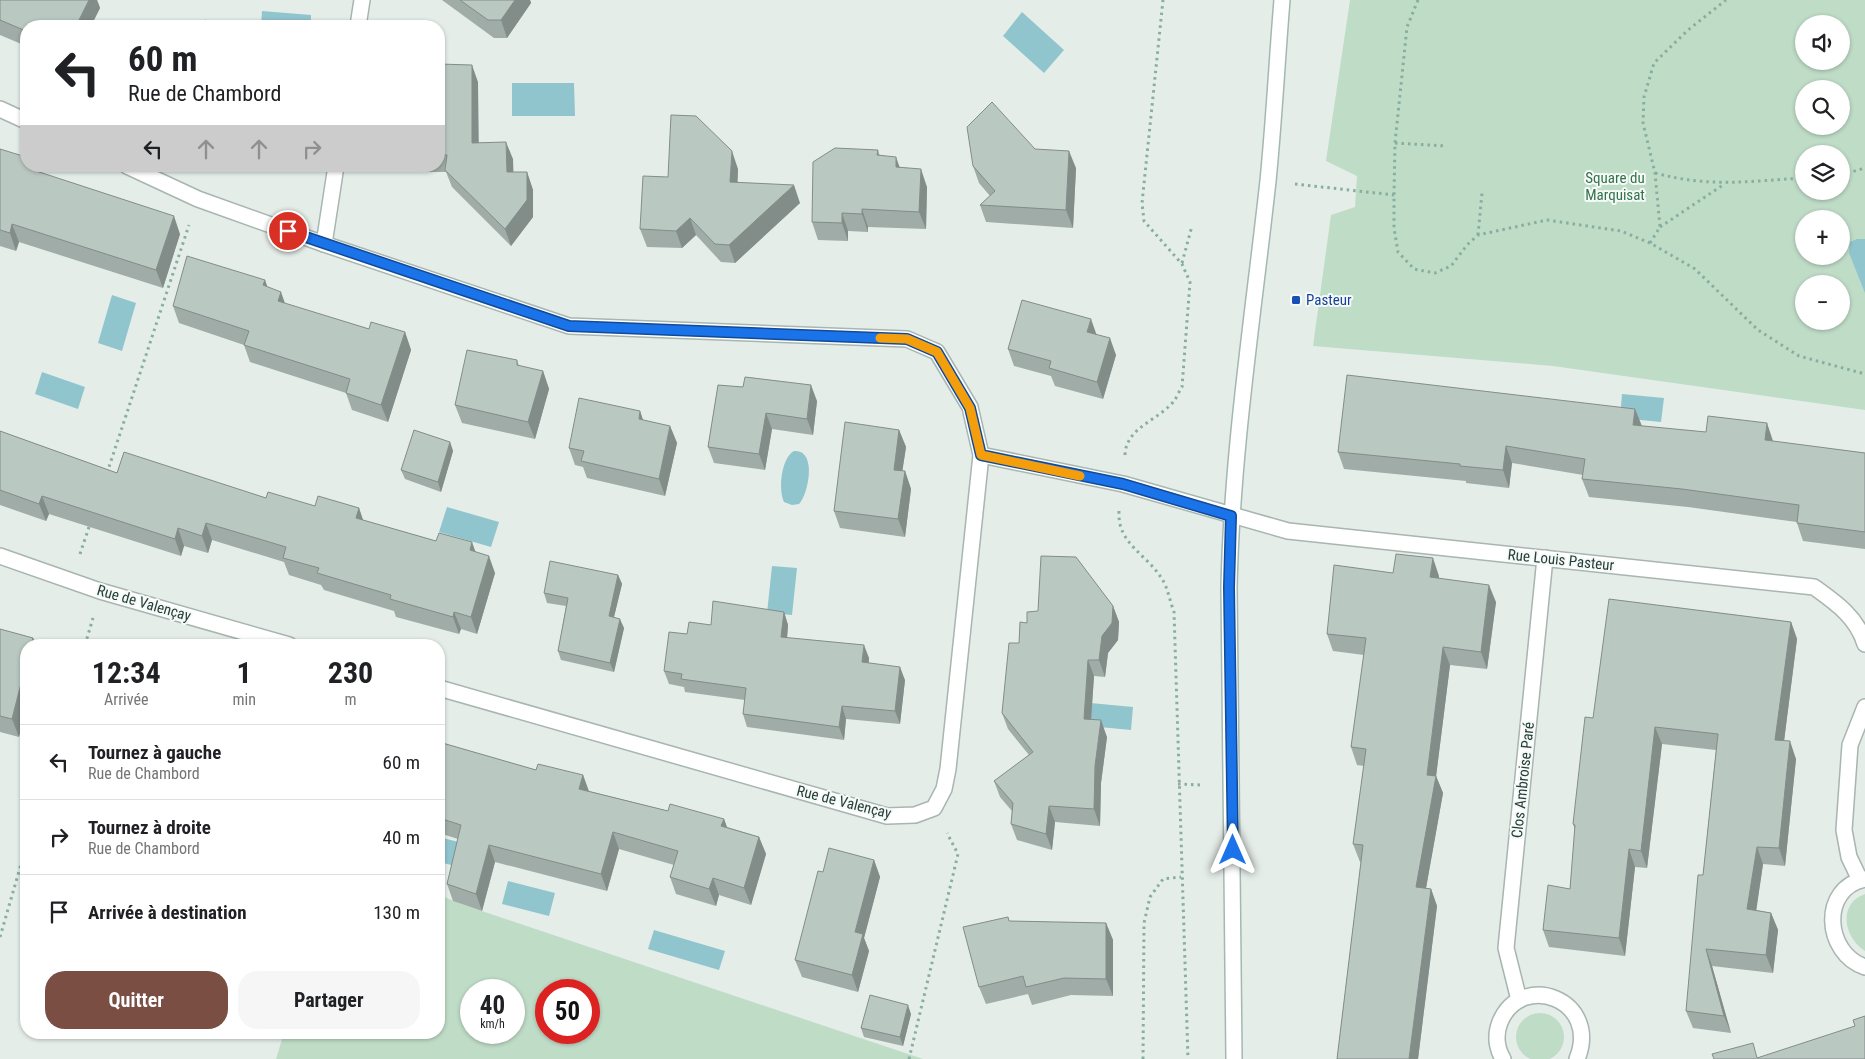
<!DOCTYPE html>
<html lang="fr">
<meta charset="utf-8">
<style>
:root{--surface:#fff;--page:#f6f6f6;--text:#202124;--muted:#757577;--line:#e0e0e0;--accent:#7a4e42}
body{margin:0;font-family:"Roboto Condensed",sans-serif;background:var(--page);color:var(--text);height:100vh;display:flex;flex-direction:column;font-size:19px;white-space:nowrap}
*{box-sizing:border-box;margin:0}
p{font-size:16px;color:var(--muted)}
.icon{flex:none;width:28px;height:28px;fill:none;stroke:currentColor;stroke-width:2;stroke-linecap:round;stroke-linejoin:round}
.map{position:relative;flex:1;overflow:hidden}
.panel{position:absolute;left:20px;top:639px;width:425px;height:400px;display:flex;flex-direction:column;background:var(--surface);border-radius:20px;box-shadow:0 1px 4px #0004}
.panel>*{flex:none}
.hud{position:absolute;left:20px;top:20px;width:425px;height:152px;border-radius:20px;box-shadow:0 1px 4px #0004;background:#fff;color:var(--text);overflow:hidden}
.fabs{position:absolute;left:1795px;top:15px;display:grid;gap:10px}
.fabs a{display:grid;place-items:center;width:55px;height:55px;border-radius:50%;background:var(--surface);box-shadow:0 1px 4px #0004;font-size:25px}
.speed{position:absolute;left:460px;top:979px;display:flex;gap:10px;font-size:25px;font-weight:700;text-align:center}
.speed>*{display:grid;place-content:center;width:65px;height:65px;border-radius:50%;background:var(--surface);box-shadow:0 1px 4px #0004;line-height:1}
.speed small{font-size:12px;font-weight:400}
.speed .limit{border:8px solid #d22;background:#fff;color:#111}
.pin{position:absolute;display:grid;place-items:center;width:42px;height:42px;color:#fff;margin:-21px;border:2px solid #fff;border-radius:50%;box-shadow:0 1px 5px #0007}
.me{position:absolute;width:55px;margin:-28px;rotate:0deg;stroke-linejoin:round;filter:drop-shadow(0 0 4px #0008)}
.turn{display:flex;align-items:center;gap:18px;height:105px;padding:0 25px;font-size:22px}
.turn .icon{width:65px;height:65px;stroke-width:2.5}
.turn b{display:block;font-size:35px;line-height:42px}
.lanes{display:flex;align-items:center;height:48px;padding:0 25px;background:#0003;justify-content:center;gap:25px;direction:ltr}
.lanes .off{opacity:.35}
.eta{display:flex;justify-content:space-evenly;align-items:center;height:85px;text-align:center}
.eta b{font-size:30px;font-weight:700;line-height:35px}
.cta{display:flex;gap:10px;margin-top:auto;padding:10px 25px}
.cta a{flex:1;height:58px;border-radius:20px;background:var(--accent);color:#fff;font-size:20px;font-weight:700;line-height:58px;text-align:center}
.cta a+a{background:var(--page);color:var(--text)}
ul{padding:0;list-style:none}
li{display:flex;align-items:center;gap:15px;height:75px;padding:0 25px;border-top:1px solid var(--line)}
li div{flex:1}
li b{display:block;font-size:19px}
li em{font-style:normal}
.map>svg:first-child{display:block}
.green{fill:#bfdcc7;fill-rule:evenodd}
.water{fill:#91c5ce}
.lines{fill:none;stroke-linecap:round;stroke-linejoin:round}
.street-casing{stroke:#a8b5b0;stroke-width:18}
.secondary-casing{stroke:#a4b8b1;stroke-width:18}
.path{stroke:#87aea1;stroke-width:3;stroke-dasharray:2.5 4;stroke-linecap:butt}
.street{stroke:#fff;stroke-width:15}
.secondary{stroke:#fff;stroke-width:15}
.wall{fill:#a0aca7}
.shaded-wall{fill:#828c88}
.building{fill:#bac8c2;stroke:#828c88}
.route-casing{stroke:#114b97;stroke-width:12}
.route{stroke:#1a73e8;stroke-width:9}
.slow{stroke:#f59e0b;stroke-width:9}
.transit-dot{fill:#1a4fb4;stroke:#f5f9f7;stroke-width:2}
.labels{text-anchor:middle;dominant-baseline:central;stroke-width:4;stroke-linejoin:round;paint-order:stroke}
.park-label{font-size:15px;fill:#32724a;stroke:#f5f9f7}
.transit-label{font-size:15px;fill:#164399;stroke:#f5f9f7;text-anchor:start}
.street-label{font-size:15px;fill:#253e37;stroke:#f5f9f7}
</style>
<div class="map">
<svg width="1865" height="1059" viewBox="0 0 1865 1059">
<rect width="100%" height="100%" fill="#e5ede9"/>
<g class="green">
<path d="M1350 0H1865V410L1553 366 1313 346 1331 215 1355 207 1357 176 1326 161ZM1804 24H1841V61H1804ZM1804 89H1841V126H1804ZM1804 154H1841V191H1804ZM1804 219H1841V256H1804ZM1804 284H1841V321H1804Z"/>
<path d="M1865 894V951C1844 938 1837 904 1865 894Z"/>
<path d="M439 895 464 905 923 1059H276L284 1033 439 1032ZM471 990H514V1032H471ZM546 990H589V1032H546Z"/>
<circle cx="1540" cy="1037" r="24"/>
</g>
<g class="water">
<polygon points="262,11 311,15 311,26 261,26"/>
<polygon points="1022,12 1064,50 1044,73 1003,36"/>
<polygon points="512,83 574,83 575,116 512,116"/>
<polygon points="1857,239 1865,239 1865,293 1849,253 1850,242"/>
<polygon points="112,295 136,303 122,351 98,343"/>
<polygon points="42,372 85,387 78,409 35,394"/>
<polygon points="1622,394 1664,398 1661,422 1620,418"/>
<path d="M794 451C817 449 809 493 799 504L792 505 784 502C778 490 781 458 794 451Z"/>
<polygon points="447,507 499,522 491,547 439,532"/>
<polygon points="772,566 797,568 792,615 767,613"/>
<polygon points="1080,702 1133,707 1131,730 1078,725"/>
<polygon points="439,837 482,848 476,871 439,862"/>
<polygon points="508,881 555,893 549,916 502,904"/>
<polygon points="654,930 725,951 719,970 648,949"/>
</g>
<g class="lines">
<defs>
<g id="street">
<polyline points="358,26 362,0"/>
<polyline points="0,109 26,121"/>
<polyline points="127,166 198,199 324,244 569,326 907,339 937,352 970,407 981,455 948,769 944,789 934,808 915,815 887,816 439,688"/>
<polyline points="324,244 336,166"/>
<path d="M981 455 1123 484 1288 531 1814 587C1835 602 1857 617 1865 644"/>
<polyline points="0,556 100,591 289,645"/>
<path d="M1865 879C1820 888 1824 953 1865 967"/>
<polyline points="1860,880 1849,857 1844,830 1850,745 1865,707"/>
<polyline points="1519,1000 1506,948 1545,558"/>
<path d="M1503 1059C1496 1047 1495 1035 1500 1022 1522 970 1601 1000 1577 1059"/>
</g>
<path id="secondary" d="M1234 1059 1229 587C1232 451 1253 317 1268 181 1274 121 1277 60 1282 0"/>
</defs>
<use href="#street" class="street-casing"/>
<use href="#secondary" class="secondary-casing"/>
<g class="path">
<polyline points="1418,0 1407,27 1395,143 1394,195 1394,228 1398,252 1414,269 1435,273 1451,266 1467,245 1478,235 1547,220 1621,231 1650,243 1695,269 1758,330 1799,356 1865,374"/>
<polyline points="1395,143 1446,146"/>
<path d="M1655 173C1711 188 1748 181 1804 178"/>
<polyline points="1841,175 1865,168"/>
<polyline points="1295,184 1394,195"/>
<polyline points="1660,227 1723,185"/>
<polyline points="1478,235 1482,193"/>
<polyline points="1650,243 1660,227 1655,173 1643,123 1644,97 1654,63 1688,30 1726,0"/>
<polyline points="1182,263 1192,226"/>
<path d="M1125 455C1126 427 1158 421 1174 401 1177 397 1179 391 1182 387L1190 282 1182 264 1144 221 1142 203 1163 0"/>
<polyline points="107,473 189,225"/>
<path d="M1119 511C1117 544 1147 554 1162 579 1168 588 1170 602 1174 612L1188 1059"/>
<polyline points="80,554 90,524"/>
<polyline points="85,645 93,618"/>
<polyline points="1178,784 1202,785"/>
<polyline points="0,937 26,847"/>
<polyline points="909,1059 958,854 947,833"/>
<polyline points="1143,1059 1144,923 1150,897 1163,879 1181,877"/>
</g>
<use href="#street" class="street"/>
<use href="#secondary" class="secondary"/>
</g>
<g class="wall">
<polygon points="0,0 97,0 100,8 91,26 26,26 26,46 0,35"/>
<polygon points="442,0 530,0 531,3 507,38 494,38"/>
<polygon points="439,64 478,82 478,143 513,159 513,172 527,172 533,190 533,217 511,246 452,187 446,172 402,172 400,166 439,166"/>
<polygon points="0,149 37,172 180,234 163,288 19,242 16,251 0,246"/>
<polygon points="1035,149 1076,168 1073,228 986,222 980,205 990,196 979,183 973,166"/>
<polygon points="878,150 880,156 900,167 927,187 926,229 868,227 868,232 848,231 848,241 818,240 812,222"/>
<polygon points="738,169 737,182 800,203 735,263 721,262 696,235 682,248 647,247 640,229 668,177"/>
<polygon points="265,280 267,287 285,304 369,329 405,332 411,350 388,422 352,410 346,393 250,362 244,345 179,323 173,306"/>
<polygon points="1096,334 1116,355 1103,399 1055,386 1051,376 1014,366 1008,349"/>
<polygon points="517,360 519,366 543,371 549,389 535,439 462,423 455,405"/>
<polygon points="718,385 817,401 813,435 772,429 765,470 714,463 708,447"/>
<polygon points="640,411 643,420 670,426 677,443 665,496 587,478 583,467 575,465 569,448"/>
<polygon points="1641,426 1865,453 1865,549 1803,541 1797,523 1797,522 1688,507 1589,497 1582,479 1583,475 1512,463 1509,488 1466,483 1466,481 1344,469 1338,452"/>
<polygon points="899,430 906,447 902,471 905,471 911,489 905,537 840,528 834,511"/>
<polygon points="0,431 117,473 315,506 359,508 363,520 436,541 476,552 495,573 477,634 461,629 459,634 396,617 394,611 324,590 321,585 289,575 284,562 212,540 208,553 184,546 181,556 49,514 46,521 0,505"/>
<polygon points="450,442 453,451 441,492 405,479 401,470"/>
<polygon points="1393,573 1439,576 1439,578 1496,602 1487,669 1450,665 1436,776 1443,793 1426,888 1431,889 1437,906 1418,1059 1337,1059 1361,862 1360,862 1353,844 1364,766 1357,765 1351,747 1364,655 1333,651 1327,634"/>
<polygon points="618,575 622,584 614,617 624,628 614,672 561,660 558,651 566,606 547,603 544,593"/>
<polygon points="1113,606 1119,622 1118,640 1108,653 1105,677 1094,676 1091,719 1107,737 1101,783 1100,826 1055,822 1052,850 1017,840 1011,824 1012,811 1000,797 994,781 1029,755 1008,729 1002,713 1019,643 1027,623 1038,611"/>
<polygon points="784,612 788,625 787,638 869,658 869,663 905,680 900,724 846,719 844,740 747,727 743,714 745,700 685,692 684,687 669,684 664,671 687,634 711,625"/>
<polygon points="1791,622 1797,639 1784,741 1796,759 1785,866 1763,864 1756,910 1771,913 1778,930 1773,973 1712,966 1731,1033 1693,1028 1686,1011 1703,875 1716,750 1662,744 1647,868 1635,867 1625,956 1549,947 1543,930 1570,889 1575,830 1573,824 1593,718"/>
<polygon points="0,629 33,638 36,645 26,645 26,707 19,737 0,732"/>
<polygon points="439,742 536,770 583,775 589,791 668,811 724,819 727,827 759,837 766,854 751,905 719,895 716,906 676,894 670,877 674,865 619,849 607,891 495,862 482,911 453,901 447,884 458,839 439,833"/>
<polygon points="874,860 880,877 864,938 869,951 858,992 802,977 795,960 823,872"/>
<polygon points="1009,921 1106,923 1113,940 1113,996 1071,995 1032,1005 1028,994 986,1004 979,987"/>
<polygon points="911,1014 903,1046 864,1037 861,1028"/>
</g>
<g class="shaded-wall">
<polygon points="89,0 97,0 100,8 91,26 76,26"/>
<polygon points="515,0 530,0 531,3 507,38 501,20"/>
<polygon points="472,65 478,82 479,160 472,143"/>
<polygon points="506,142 513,159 514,190 507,172"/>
<polygon points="732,151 738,169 737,199 730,182"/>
<polygon points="1069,151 1076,168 1073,228 1066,210"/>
<polygon points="896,157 902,174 896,167"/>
<polygon points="31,166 35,166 39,177 30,169"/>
<polygon points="921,169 927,187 926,229 919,212"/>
<polygon points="527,172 533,190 533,217 511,246 505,229"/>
<polygon points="794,185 800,203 735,263 729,245"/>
<polygon points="862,209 868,227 868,232 862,214"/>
<polygon points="842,213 848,231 848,241 842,223"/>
<polygon points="174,216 180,234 163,288 156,270"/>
<polygon points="690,218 696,235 682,248 676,231"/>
<polygon points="12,224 19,242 16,251 10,233"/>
<polygon points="265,280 271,297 263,285"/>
<polygon points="281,292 287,309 278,301"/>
<polygon points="1091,319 1097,336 1087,332"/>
<polygon points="405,332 411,350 388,422 381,405"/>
<polygon points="1110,338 1116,355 1103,399 1097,382"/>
<polygon points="543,371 549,389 535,439 528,422"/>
<polygon points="811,385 817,401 813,435 807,419"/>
<polygon points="1635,409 1642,426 1633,425"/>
<polygon points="640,411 646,429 639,419"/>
<polygon points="766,413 772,429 765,470 759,454"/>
<polygon points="1767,423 1773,441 1765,440"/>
<polygon points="670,426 677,443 665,496 659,479"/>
<polygon points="899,430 906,447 900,487 894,470"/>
<polygon points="450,442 453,451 441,492 438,482"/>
<polygon points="1506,446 1512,463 1509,488 1503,470"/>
<polygon points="905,471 911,489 905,537 898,519"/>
<polygon points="42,496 49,514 46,521 39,504"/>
<polygon points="359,508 365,526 356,518"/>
<polygon points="206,523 212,540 208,553 202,536"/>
<polygon points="178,528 184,546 181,556 175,539"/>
<polygon points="472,542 478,559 470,550"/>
<polygon points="489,556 495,573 477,634 471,617"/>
<polygon points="1433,558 1439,576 1436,595 1430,577"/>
<polygon points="618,575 622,584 612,625 609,616"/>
<polygon points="1489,585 1496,602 1487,669 1481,652"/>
<polygon points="1113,606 1119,622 1118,640 1108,653 1105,677 1099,660 1102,636"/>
<polygon points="454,612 461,629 459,634 453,617"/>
<polygon points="784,612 788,625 786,650 781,637"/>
<polygon points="620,619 624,628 614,672 610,663"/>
<polygon points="1791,622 1797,639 1782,757 1775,740"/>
<polygon points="33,638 36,645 31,645"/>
<polygon points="864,645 869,658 867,675 862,662"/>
<polygon points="1443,647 1450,665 1435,785 1436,776 1443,793 1423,905 1416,887 1427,775"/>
<polygon points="1088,660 1094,676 1090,735 1084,719"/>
<polygon points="26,664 26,707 19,737 12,719"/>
<polygon points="900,667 905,680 900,724 895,711"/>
<polygon points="842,706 846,719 844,740 839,727"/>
<polygon points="1101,720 1107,737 1101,783 1100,826 1094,809 1095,766"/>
<polygon points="1655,727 1662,744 1647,868 1641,851"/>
<polygon points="1790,741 1796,759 1785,866 1779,848"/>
<polygon points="583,775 589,792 579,789"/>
<polygon points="1049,806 1055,822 1052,850 1046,834"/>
<polygon points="724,819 730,836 721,826"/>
<polygon points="613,832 619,849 607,891 601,874"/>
<polygon points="759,837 766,854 751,905 744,888"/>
<polygon points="489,845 495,862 482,911 476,894"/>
<polygon points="1757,847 1763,864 1754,926 1747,909"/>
<polygon points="1629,849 1635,867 1625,956 1619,938"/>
<polygon points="874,860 880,877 864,938 869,951 858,992 852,975 855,932"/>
<polygon points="713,878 719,895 716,906 709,889"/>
<polygon points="1431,889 1437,906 1418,1059 1409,1059"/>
<polygon points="1771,913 1778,930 1773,973 1766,955"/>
<polygon points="1106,923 1113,940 1113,996 1106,979"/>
<polygon points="1706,949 1712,966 1731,1033 1724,1016"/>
<polygon points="908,1005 911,1014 903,1046 900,1037"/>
</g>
<g class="building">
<polygon points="0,0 89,0 76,26 26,26 26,31 0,20"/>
<polygon points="460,0 515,0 501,20 488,20"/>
<polygon points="205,20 220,26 202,26"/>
<polygon points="439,64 472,65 472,143 506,142 507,172 527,172 527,200 505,229 445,170 447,155 439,155"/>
<polygon points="992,102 1035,149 1069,151 1066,210 980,205 995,191 973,166 967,127"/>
<polygon points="671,115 696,116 732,151 730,182 794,185 729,245 715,244 690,218 676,231 640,229 643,176 668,177"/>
<polygon points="835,148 878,150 877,155 896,157 896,167 921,169 919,212 862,209 862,214 842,213 842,223 812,222 813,162"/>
<polygon points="0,149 26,157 26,166 31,166 30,169 174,216 156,270 12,224 10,233 0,230"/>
<polygon points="187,256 265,280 263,285 281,292 278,301 369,329 371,322 405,332 381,405 346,393 350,379 244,345 249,331 173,306"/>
<polygon points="1022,300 1091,319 1087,332 1110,338 1097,382 1049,368 1051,361 1008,349"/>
<polygon points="467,350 517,360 517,365 543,371 528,422 455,405"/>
<polygon points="1347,375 1635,409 1633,425 1706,432 1708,416 1767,423 1765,440 1865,453 1865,532 1797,523 1799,505 1682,489 1582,479 1585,459 1506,446 1503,470 1460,466 1460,464 1338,452"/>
<polygon points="745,377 811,385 807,419 766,413 759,454 708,447 718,385 743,387"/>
<polygon points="579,398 640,411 639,419 670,426 659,479 581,461 584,451 569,448"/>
<polygon points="845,422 899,430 894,470 905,471 898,519 834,511"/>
<polygon points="414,430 450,442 438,482 401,470"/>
<polygon points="0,431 117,473 124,452 266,498 268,492 315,506 318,496 359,508 356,518 436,541 439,533 472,542 470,550 489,556 471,617 454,612 453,617 390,599 391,595 317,573 319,568 283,558 286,547 206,523 202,536 178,528 175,539 42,496 39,504 0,490"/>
<polygon points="1396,554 1433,558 1430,577 1489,585 1481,652 1443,647 1427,775 1436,776 1416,887 1431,889 1409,1059 1337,1059 1363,845 1353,844 1366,749 1351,747 1366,638 1327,634 1334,565 1393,573"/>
<polygon points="1041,556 1076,557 1113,606 1112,623 1102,636 1099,660 1088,660 1084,719 1101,720 1095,766 1094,809 1049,806 1046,834 1011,824 1013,803 994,781 1033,752 1002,713 1009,643 1019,643 1020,622 1027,623 1027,612 1038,611"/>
<polygon points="550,561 618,575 609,616 620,619 610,663 558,651 568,598 544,593"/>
<polygon points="1609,599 1791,622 1775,740 1790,741 1779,848 1757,847 1747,909 1771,913 1766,955 1706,949 1724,1016 1686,1011 1698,875 1703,875 1718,734 1655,727 1641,851 1629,849 1619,938 1543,930 1548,885 1570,889 1575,825 1573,824 1585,717 1593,718"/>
<polygon points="713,601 784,612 781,637 864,645 862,662 900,667 895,711 842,706 839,727 743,714 746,688 681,679 682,674 664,671 669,632 687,634 689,622 711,625"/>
<polygon points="0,629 33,638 31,645 26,645 26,664 12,719 0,716"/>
<polygon points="439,742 536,770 538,764 583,775 579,789 668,811 670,804 724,819 721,826 759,837 744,888 713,878 709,889 670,877 678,851 613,832 601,874 489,845 476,894 447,884 461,825 439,818"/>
<polygon points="829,848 874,860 855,932 863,934 852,975 795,960 818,871 823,872"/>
<polygon points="1008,917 1009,921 1106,923 1106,979 1064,978 1026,987 1023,976 979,987 963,927"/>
<polygon points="870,995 908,1005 900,1037 861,1028"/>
<polygon points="1865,1016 1865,1059 1714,1059 1712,1054 1753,1043 1757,1058 1855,1026 1853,1020"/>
</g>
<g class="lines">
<defs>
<polyline id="route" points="288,231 569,326 907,339 937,352 970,408 981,455 1123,484 1231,516 1229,587 1233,850"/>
</defs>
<use href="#route" class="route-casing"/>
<use href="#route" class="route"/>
<polyline class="slow" points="880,338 907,339 937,352 970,408 981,455 1080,476"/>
</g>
<rect class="transit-dot" x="1291" y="295" width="10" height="10" rx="2.5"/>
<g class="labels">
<g class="park-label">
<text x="1615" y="178">Square du<tspan x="1615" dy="17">Marquisat</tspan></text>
</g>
<g class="transit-label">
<text x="1306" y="300">Pasteur</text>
</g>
<g class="street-label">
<text transform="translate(1561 560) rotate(6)">Rue Louis Pasteur</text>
<text transform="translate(144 603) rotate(16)">Rue de Valençay</text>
<text transform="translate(1523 780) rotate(-84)">Clos Ambroise Paré</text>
<text transform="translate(844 802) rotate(14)">Rue de Valençay</text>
</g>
</g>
</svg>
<div class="fabs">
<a><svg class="icon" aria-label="sound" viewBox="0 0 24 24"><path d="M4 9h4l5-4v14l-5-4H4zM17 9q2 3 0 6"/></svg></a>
<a><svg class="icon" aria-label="search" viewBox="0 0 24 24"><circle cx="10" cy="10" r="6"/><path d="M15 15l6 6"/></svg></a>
<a><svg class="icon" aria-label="layers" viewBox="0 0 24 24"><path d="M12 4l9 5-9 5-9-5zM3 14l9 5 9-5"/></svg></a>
<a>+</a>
<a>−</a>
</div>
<div class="speed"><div>40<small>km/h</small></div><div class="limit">50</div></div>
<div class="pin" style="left:288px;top:231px;background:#d93025"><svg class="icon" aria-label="arrive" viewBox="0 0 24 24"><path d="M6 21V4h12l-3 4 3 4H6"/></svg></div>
<svg class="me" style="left:1233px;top:850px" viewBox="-20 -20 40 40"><path d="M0-17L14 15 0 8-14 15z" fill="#1a73e8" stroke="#fff" stroke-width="4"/></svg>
<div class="hud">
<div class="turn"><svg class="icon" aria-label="left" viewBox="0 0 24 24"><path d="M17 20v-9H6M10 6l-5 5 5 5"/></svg><div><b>60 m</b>Rue de Chambord</div></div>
<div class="lanes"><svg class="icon" aria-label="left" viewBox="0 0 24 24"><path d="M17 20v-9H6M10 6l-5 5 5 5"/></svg><svg class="icon off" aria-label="ahead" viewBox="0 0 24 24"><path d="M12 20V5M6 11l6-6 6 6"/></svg><svg class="icon off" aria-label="ahead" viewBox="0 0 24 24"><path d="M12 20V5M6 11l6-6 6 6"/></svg><svg class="icon off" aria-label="right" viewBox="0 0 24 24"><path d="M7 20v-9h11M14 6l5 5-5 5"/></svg></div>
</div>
<section class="panel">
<div class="eta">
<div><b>12:34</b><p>Arrivée</p></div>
<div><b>1</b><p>min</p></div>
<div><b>230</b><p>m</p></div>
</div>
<ul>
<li><svg class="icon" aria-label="left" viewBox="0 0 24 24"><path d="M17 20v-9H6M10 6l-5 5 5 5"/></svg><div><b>Tournez à gauche</b><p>Rue de Chambord</p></div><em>60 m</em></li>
<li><svg class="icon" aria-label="right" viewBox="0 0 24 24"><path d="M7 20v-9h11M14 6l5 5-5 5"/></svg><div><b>Tournez à droite</b><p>Rue de Chambord</p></div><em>40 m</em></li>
<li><svg class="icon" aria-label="arrive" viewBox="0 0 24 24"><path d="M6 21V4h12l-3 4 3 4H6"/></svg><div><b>Arrivée à destination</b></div><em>130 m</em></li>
</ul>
<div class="cta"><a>Quitter</a><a>Partager</a></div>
</section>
</div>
